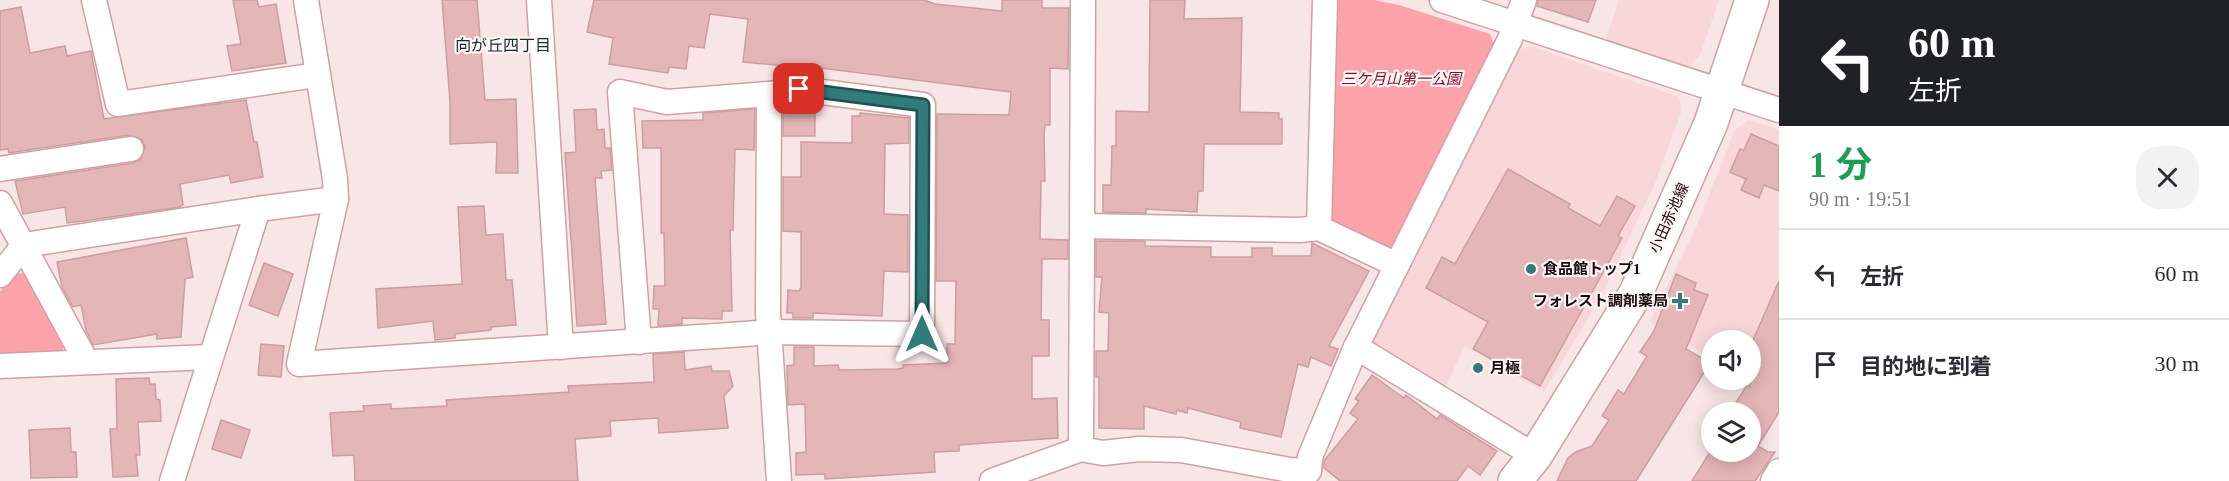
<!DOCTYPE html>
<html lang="ja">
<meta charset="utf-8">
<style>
:root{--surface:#fff;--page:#f2f2f3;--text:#2b2b33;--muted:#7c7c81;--line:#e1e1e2}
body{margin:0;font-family:"Times New Roman","Noto Sans JP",serif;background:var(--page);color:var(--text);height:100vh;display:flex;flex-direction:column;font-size:22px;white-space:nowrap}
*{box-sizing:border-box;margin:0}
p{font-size:20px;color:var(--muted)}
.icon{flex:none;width:33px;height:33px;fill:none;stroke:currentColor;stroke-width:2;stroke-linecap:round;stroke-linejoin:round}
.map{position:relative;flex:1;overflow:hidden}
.panel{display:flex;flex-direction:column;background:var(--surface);width:450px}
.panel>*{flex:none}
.guide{background:#202124;color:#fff;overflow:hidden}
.fabs{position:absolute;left:1701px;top:330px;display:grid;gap:12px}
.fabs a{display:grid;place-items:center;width:60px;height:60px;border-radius:50%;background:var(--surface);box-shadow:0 3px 15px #0003;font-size:30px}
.pin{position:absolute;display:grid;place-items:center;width:51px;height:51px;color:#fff;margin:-26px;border-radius:12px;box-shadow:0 3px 9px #0006}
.me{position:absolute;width:66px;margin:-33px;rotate:0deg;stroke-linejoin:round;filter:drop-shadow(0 0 4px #0008)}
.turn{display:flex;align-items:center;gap:21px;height:126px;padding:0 30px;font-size:27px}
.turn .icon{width:78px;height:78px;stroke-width:2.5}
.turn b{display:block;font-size:42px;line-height:51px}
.round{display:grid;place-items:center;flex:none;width:63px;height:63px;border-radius:24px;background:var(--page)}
.headline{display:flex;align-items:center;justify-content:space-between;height:102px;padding:0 30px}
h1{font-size:36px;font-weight:700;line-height:45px;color:#1e9e55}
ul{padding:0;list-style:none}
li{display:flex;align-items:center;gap:18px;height:90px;padding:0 30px;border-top:2px solid var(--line)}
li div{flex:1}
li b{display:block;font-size:22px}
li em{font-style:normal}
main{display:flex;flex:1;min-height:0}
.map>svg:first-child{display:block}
.built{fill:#f9d7d8}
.green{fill:#fca3a9}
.building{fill:#e4b6b8;stroke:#cb9ea0;stroke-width:1.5}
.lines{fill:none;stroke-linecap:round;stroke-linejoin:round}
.street-casing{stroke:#cfa1a3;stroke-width:27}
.secondary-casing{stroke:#cfa1a3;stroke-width:36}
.street{stroke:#fff;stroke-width:24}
.secondary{stroke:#fff;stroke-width:33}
.route-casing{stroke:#205050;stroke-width:15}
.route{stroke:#327b7b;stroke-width:10}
.poi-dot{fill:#327b7b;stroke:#fff5f5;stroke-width:2}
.labels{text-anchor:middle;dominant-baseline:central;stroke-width:4.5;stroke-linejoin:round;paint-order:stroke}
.park-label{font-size:15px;font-style:italic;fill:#7f102a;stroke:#fff5f5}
.street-label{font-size:15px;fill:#17080a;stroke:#fff5f5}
.poi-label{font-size:15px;font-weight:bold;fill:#17080a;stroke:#fff5f5;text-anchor:start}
.neighbourhood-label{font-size:16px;fill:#0c3030;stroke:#fff5f5}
</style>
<main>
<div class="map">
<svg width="1779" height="481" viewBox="0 0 1779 481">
<rect width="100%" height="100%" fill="#f8e5e5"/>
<g class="built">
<polygon points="1619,0 1719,0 1700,55 1688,68 1605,43"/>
<polygon points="1530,46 1679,97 1682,110 1655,183 1606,287 1544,392 1465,346 1444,389 1376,348 1373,338 1511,54"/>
<polygon points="1749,120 1779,130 1779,399 1747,380 1750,380 1750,340 1712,340 1711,358 1650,321 1696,228 1735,130"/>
</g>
<g class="green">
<polygon points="1335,0 1374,0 1399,5 1490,34 1494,44 1399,245 1386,248 1333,225 1329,217"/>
<polygon points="14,273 34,274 68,340 58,357 0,360 0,292"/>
</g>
<g class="building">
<polygon points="233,0 257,0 259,7 276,4 286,63 232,71 227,46 241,44"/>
<polygon points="442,0 477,0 485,100 516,99 518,173 496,173 497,142 450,144 450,101"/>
<polygon points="594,0 924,0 935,4 1002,11 1002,0 1042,0 1042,8 1069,8 1068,69 1050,68 1050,125 1045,125 1044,135 1045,181 1041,181 1040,239 1068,240 1068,259 1042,259 1041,320 1049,320 1049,356 1032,356 1032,399 1057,398 1058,438 959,445 959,451 934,452 935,472 825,479 825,474 796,475 796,453 806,452 805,404 788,405 787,366 794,365 794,347 814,347 814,366 838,365 839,370 897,369 903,368 903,365 947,363 947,344 955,344 956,281 936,281 937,114 1009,115 1011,92 797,65 797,67 743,62 748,19 710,14 704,48 689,46 686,69 669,67 668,73 609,64 613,38 587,32"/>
<polygon points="1150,0 1185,0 1184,19 1242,18 1240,112 1279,113 1279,119 1282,119 1282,144 1204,144 1203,191 1198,191 1197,212 1146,209 1146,213 1103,212 1103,185 1111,185 1112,146 1116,146 1116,111 1149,112"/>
<polygon points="1538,0 1596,0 1588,22 1537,6"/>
<polygon points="21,7 30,53 65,46 67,56 91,51 104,119 246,100 254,142 257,142 263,177 231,183 229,175 180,184 183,205 180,207 84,221 67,223 65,207 23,214 15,181 133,163 140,160 145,147 142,140 129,135 9,153 8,149 0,150 0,11"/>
<polygon points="596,109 597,130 604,129 605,148 610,148 612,170 601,171 602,178 595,178 606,324 577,326 565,153 576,152 574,110"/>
<polygon points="755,109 754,150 735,149 733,230 730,230 732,311 722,311 722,319 682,318 682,324 658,326 659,309 653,309 654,286 665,286 664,233 661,233 661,148 643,148 642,121 703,120 703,113"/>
<polygon points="783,109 815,110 815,136 783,136"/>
<polygon points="860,113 909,118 909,143 885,144 884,214 908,215 908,272 884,271 882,316 813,313 813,318 793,318 793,313 787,313 788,290 799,291 801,287 801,232 783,231 783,177 801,177 801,142 852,143 852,116 860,116"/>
<polygon points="1751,134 1779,146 1779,191 1764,185 1759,198 1741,190 1746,179 1730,172 1740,149 1744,150"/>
<polygon points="1508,169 1570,204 1568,208 1600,226 1617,196 1635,206 1618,236 1622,238 1540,386 1473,349 1488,322 1426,288 1442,257 1455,264"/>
<polygon points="484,206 486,235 503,234 506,280 512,280 516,325 491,327 491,330 455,334 455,338 435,340 433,321 378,328 376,289 462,284 458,207"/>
<polygon points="186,238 193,277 185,279 181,337 157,339 157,334 93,345 86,330 81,305 73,307 62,287 57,262"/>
<polygon points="1096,241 1145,241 1145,246 1211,247 1211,257 1252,257 1252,248 1272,248 1272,256 1311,256 1312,243 1369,271 1329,346 1338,349 1331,366 1311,357 1308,367 1298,364 1281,437 1240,428 1241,422 1188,408 1187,413 1177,410 1176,414 1144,406 1144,429 1099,428 1099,377 1096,377 1096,351 1108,351 1109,313 1099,312 1102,277 1096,277"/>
<polygon points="264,263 293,274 278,316 249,305"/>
<polygon points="1676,274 1696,283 1694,290 1708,295 1686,349 1710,363 1636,481 1557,481 1568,458 1576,452 1592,446 1609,420 1602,416 1618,390 1624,394 1647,356 1640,352 1654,331"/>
<polygon points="1779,281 1779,412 1758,446 1768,452 1775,452 1755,481 1692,481 1710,452 1750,452 1750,412 1730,412 1747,385 1750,387 1750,347"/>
<polygon points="261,344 284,346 281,377 258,375"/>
<polygon points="684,352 685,370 711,366 712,371 729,371 733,386 724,396 728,428 659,433 658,418 610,421 611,436 575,439 578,481 355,481 354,455 333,456 330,413 364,411 363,406 391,404 391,409 447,406 446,400 569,392 568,386 654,382 653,354"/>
<polygon points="1372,375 1404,398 1406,395 1437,419 1440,415 1497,451 1480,475 1468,466 1457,481 1340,481 1324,468 1324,461 1358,419 1350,413 1359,401 1355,399"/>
<polygon points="149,378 150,384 155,384 156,399 160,400 161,421 138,422 140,455 136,455 138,476 113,477 110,429 117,429 116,379"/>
<polygon points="221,420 250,430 241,458 212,449"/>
<polygon points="70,428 71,452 76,452 77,477 31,478 29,430"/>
</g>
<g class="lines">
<defs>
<g id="street">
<polyline points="94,0 118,104 317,75"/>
<polyline points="539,0 561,347"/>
<polyline points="1442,0 1779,110"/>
<polyline points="769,94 768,313 779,481"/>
<polyline points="0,169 131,149"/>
<polyline points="336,199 299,364 745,334 769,332 922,334 923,105 799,89 769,94 667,102 620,92 639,342"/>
<polyline points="0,203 86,361"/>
<polyline points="1083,226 1300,230 1319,228 1397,265"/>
<polyline points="1319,228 1325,0"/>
<polyline points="0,275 24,245 258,209"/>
<polyline points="1356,347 1535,456"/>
<polyline points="0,366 209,357"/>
<polyline points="1081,449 1083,0"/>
<polyline points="172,481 258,209 336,199 335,179 306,0"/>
<polyline points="992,481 1081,449 1103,453 1139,449 1181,450 1290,470 1309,471 1310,457 1356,347 1510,39 1524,0"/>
<polyline points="1773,481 1779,471"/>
</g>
<polyline id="secondary" points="1515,481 1535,456 1636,293 1711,123 1752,0"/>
</defs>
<use href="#street" class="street-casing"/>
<use href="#secondary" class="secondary-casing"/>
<use href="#street" class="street"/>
<use href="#secondary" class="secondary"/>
</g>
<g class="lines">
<defs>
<polyline id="route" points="799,89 923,105 922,334"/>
</defs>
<use href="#route" class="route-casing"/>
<use href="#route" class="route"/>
</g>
<g class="poi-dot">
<circle cx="1531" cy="269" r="6"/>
<path d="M1677 292h6v6h6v6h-6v6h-6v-6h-6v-6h6z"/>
<circle cx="1478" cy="368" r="6"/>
</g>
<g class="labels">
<g class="park-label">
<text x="1401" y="79">三ケ月山第一公園</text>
</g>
<g class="street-label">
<text transform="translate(1669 218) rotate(-66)">小田赤池線</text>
</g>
<g class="poi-label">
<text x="1543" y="269">食品館トップ1</text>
<text x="1668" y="301" text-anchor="end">フォレスト調剤薬局</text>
<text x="1490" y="368">月極</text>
</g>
<g class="neighbourhood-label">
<text x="503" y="45">向が丘四丁目</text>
</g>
</g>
</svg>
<div class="fabs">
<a><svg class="icon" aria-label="sound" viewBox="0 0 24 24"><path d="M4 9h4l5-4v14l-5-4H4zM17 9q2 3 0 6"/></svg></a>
<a><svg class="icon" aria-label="layers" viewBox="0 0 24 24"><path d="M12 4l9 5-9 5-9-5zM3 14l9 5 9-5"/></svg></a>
</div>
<div class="pin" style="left:799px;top:89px;background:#d93025"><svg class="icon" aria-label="arrive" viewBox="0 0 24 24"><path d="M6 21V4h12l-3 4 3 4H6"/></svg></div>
<svg class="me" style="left:922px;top:334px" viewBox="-20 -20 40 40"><path d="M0-17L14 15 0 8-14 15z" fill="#327b7b" stroke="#fff" stroke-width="4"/></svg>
</div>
<section class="panel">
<div class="guide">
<div class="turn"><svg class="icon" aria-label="left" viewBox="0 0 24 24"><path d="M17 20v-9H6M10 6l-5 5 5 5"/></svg><div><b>60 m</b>左折</div></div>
</div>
<div class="headline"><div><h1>1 分</h1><p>90 m · 19:51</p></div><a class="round"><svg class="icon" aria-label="close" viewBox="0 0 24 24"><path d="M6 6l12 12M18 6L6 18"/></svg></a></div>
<ul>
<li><svg class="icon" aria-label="left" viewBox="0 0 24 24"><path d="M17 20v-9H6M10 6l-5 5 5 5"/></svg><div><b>左折</b></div><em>60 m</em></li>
<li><svg class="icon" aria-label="arrive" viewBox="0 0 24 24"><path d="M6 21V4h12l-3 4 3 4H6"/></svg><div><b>目的地に到着</b></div><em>30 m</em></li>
</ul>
</section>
</main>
